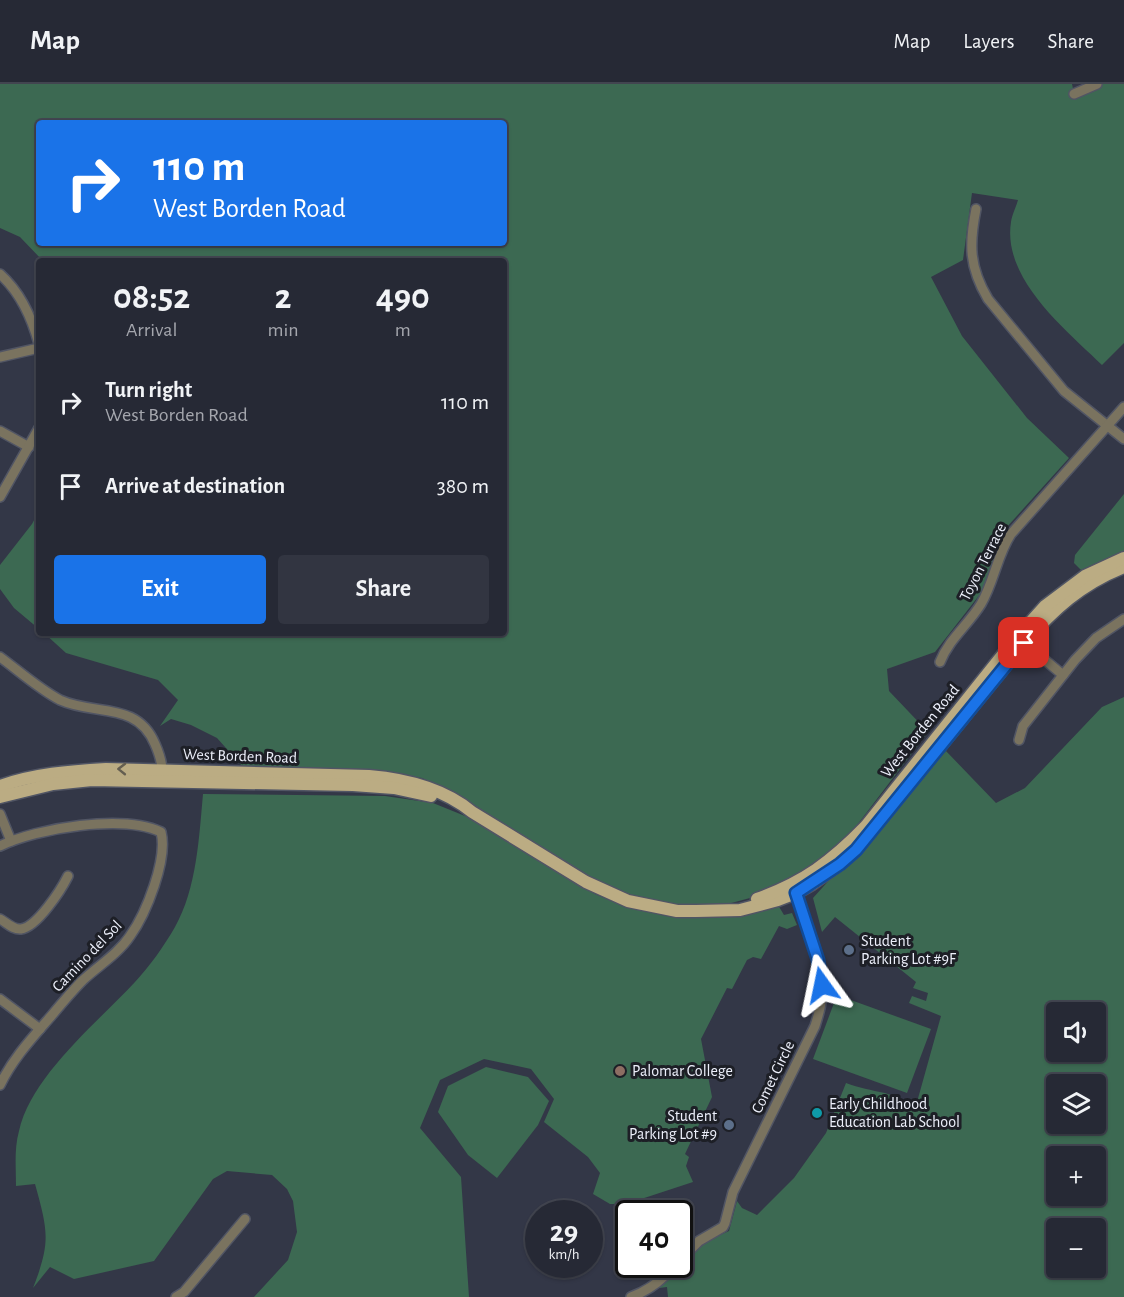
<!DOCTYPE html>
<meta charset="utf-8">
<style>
:root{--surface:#262935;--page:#323541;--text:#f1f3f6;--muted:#a4a6ad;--line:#424550;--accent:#1a73e8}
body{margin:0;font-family:"Alegreya Sans",sans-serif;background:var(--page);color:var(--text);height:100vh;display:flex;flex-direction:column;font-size:22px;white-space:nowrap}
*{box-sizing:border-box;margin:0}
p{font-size:20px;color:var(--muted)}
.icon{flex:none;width:33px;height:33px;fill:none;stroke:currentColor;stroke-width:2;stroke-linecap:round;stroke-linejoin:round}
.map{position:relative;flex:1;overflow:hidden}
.sheet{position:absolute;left:36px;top:174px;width:471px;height:378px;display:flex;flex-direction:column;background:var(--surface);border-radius:6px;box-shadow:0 2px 4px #0004,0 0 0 2px var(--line)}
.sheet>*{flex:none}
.top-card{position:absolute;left:36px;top:36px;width:471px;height:126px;border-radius:6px;box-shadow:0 2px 4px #0004,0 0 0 2px var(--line);background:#1a73e8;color:#fff;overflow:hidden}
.fabs{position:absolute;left:1046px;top:918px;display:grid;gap:12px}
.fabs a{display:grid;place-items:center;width:60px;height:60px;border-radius:6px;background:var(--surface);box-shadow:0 2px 4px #0004,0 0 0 2px var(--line);font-size:30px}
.speed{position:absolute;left:525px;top:1116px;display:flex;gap:12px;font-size:30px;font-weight:700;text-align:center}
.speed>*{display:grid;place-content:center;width:78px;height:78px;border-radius:50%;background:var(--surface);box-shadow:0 2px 4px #0004,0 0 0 2px var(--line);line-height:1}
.speed small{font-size:15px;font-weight:400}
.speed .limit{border:3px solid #111;border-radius:9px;background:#fff;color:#111}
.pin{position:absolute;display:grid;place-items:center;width:51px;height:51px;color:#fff;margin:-26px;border-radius:12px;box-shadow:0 3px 9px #0006}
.me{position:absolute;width:66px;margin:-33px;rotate:348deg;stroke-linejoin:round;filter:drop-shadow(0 0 4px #0008)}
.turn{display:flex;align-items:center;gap:21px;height:126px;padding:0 18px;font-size:27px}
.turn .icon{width:78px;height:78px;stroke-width:2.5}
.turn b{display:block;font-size:42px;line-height:51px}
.eta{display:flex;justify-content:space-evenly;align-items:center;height:102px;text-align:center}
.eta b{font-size:36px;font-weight:700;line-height:42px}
.primary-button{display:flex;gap:12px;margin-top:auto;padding:12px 18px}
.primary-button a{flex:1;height:69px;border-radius:6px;background:var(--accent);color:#fff;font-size:24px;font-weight:700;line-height:69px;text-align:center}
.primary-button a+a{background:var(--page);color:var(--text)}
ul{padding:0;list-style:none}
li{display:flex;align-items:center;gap:18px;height:84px;padding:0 18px}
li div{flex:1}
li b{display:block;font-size:22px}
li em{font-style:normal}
header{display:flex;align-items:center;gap:36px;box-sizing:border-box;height:84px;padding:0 30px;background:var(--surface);border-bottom:2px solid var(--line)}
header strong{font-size:28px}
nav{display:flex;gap:33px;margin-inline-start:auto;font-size:21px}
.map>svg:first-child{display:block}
.green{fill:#3c6952;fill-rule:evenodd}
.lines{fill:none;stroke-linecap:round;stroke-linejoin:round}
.minor-casing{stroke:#515564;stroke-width:12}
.major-casing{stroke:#515564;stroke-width:15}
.minor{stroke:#7a735f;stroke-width:9}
.major{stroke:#bbac83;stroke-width:12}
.oneway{stroke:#645e50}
.route-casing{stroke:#114b97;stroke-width:15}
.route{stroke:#1a73e8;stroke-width:10}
.service-dot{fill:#5c6f8a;stroke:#1d1f26;stroke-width:2}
.education-dot{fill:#8d6e63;stroke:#1d1f26;stroke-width:2}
.culture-dot{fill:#0f9aa8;stroke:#1d1f26;stroke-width:2}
.labels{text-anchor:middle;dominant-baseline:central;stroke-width:6;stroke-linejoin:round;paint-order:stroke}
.street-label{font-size:16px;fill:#edf0fb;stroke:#1d1f26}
.poi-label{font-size:16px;fill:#edf0fb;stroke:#1d1f26;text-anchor:start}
</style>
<header>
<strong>Map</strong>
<nav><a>Map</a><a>Layers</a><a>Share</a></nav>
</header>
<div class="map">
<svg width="1124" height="1213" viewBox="0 0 1124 1213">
<rect width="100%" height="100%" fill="#333747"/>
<g class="green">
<path d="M0 0H1072L1074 9 1097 0H1124V259L1102 281C1066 246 1002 195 1011 138 1012 131 1016 123 1018 116L972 109 963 176 931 193 962 252 1027 334 1069 374 1006 444 981 509 935 568 887 585 889 607 928 648 848 753 821 779 750 814 720 822 683 824 612 807 456 710 422 694 360 686 243 683 217 654 191 641 171 635 160 642 178 616 158 596 66 569 44 549H504V177H43L20 153 0 144ZM39 39H504V159H39Z"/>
<polygon points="1124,410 1124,467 1081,486 1074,479 1075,471"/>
<polygon points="39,427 39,545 14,524 0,505 0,481 32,440"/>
<path d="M1124 613V1213H668L667 1203 659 1204C686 1177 693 1162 729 1147L737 1117 742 1124 757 1131 794 1094 826 1049 846 999C859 1004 871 1006 885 1009 896 1012 905 1021 917 1018L941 932 909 919 912 912 926 917 928 909 913 904 916 898 835 833 822 848 813 814 946 667 996 719 1025 704 1102 623ZM1056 928H1095V968H1056ZM1056 1000H1095V1040H1056ZM1056 1072H1095V1112H1056ZM1056 1144H1095V1184H1056Z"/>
<path d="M203 710 385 712 433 719 470 734 595 810 624 822 666 832 721 834 778 821 784 831 792 829 797 841 787 845 779 842 761 875 753 873 747 876 732 905 727 904 701 955 712 1013 685 1070 689 1073 686 1082 693 1098 626 1120H610L593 1110 600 1089 588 1073 544 1038 554 1015 531 985 484 975 440 996 420 1044 461 1093 469 1213H254L288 1176 297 1148 293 1117 287 1105 272 1091 227 1087 213 1095 154 1177 74 1195 50 1183 33 1204C51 1158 48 1147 35 1100L16 1102C16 1084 14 1065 19 1047 31 992 98 938 135 898 150 882 164 862 175 843 197 804 199 753 203 710Z"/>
<polygon points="837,911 931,945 907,1009 813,975"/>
<polygon points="486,983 528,993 549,1017 538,1041 497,1094 468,1071 438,1028 448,1002"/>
</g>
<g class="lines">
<defs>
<g id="minor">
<polyline points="1074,10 1097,0"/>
<path d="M976 125C969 160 969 183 988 215L1064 307 1124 355"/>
<path d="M0 190C20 208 32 234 39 260"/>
<polyline points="0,273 39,264"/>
<polyline points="0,347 29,363"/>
<polyline points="0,413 39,344"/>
<polyline points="1021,556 1063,591"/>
<path d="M0 573C19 587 39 605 60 616 95 632 137 617 155 660 159 669 163 680 162 691"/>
<path d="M940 578C949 555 968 541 981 520 994 498 997 471 1011 450L1124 323"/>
<polyline points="1019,656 1023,642 1075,576 1096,554 1124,535"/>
<polyline points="0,730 11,757"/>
<path d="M0 762C37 744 123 730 161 748 168 775 146 830 130 852 118 870 98 882 83 896 72 907 62 919 52 931 33 953 13 974 0 1001"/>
<path d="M0 835C6 838 13 846 21 845 37 843 61 806 68 792"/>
<polyline points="0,915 40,945"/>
<path d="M680 1176 699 1157 723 1143 725 1139 733 1108 815 942C819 929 823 916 822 901 821 868 803 835 794 803"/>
<polyline points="176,1213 184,1208 245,1135"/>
<path d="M631 1213C650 1206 663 1196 676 1180"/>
</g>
<g id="major">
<path d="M0 702C34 690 70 687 106 685L369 692C405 695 443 704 472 728L586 798 628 817 677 827H696L740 826 778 816 796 809 812 800 840 780 856 766 1024 559C1054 525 1081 500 1124 483"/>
<polyline points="0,713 53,700 92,696 353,701 394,704 431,712"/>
<path d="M757 815C804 798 831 778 866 742L1017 553 1045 522 1085 492 1124 474"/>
</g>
</defs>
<use href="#minor" class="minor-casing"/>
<use href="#major" class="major-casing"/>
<use href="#minor" class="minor"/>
<use href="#major" class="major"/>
</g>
<defs><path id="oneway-chevron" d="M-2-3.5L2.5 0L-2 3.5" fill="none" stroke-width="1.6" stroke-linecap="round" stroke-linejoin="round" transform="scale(1.5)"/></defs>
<use class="oneway" href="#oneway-chevron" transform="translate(122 685) rotate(-179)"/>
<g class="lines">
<defs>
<polyline id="route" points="822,901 818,876 796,809 840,780 856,766 1024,559"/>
</defs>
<use href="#route" class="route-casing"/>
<use href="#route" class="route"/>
</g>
<g class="service-dot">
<circle cx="849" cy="866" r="6"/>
<circle cx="729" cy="1041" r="6"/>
</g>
<circle class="education-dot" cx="620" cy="987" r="6"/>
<circle class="culture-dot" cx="817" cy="1029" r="6"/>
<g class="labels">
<g class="street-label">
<text transform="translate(983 478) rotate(-63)">Toyon Terrace</text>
<text transform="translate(920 647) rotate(-51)">West Borden Road</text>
<text transform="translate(240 672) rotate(2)">West Borden Road</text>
<text transform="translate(87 872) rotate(-46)">Camino del Sol</text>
<text transform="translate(773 993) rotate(-64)">Comet Circle</text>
</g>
<g class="poi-label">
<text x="861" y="857">Student<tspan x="861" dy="18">Parking Lot #9F</tspan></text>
<text x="632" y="987">Palomar College</text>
<text x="829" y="1020">Early Childhood<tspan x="829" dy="18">Education Lab School</tspan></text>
<text x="717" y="1032" text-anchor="end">Student<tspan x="717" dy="18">Parking Lot #9</tspan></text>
</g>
</g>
</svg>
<div class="fabs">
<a><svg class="icon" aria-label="sound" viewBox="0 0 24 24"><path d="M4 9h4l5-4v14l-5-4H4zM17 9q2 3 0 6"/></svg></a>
<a><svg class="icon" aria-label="layers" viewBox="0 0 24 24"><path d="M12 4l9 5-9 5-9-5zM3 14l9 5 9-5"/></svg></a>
<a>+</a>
<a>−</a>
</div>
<div class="speed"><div>29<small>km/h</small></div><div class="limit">40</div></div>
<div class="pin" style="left:1024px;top:559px;background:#d93025"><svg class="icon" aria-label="arrive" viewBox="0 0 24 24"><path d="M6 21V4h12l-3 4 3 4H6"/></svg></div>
<svg class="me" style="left:822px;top:901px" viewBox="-20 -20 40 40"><path d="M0-17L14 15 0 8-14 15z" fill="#1a73e8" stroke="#fff" stroke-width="4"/></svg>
<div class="top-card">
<div class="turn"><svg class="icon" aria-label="right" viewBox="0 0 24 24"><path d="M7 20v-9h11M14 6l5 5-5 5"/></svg><div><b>110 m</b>West Borden Road</div></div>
</div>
<section class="sheet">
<div class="eta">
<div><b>08:52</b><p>Arrival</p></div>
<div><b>2</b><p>min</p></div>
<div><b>490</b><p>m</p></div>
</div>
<ul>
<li><svg class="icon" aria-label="right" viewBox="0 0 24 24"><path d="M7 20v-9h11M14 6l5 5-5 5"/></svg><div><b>Turn right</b><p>West Borden Road</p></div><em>110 m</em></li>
<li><svg class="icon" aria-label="arrive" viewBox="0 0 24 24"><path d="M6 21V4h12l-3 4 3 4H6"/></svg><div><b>Arrive at destination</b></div><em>380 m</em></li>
</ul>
<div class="primary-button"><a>Exit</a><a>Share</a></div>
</section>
</div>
